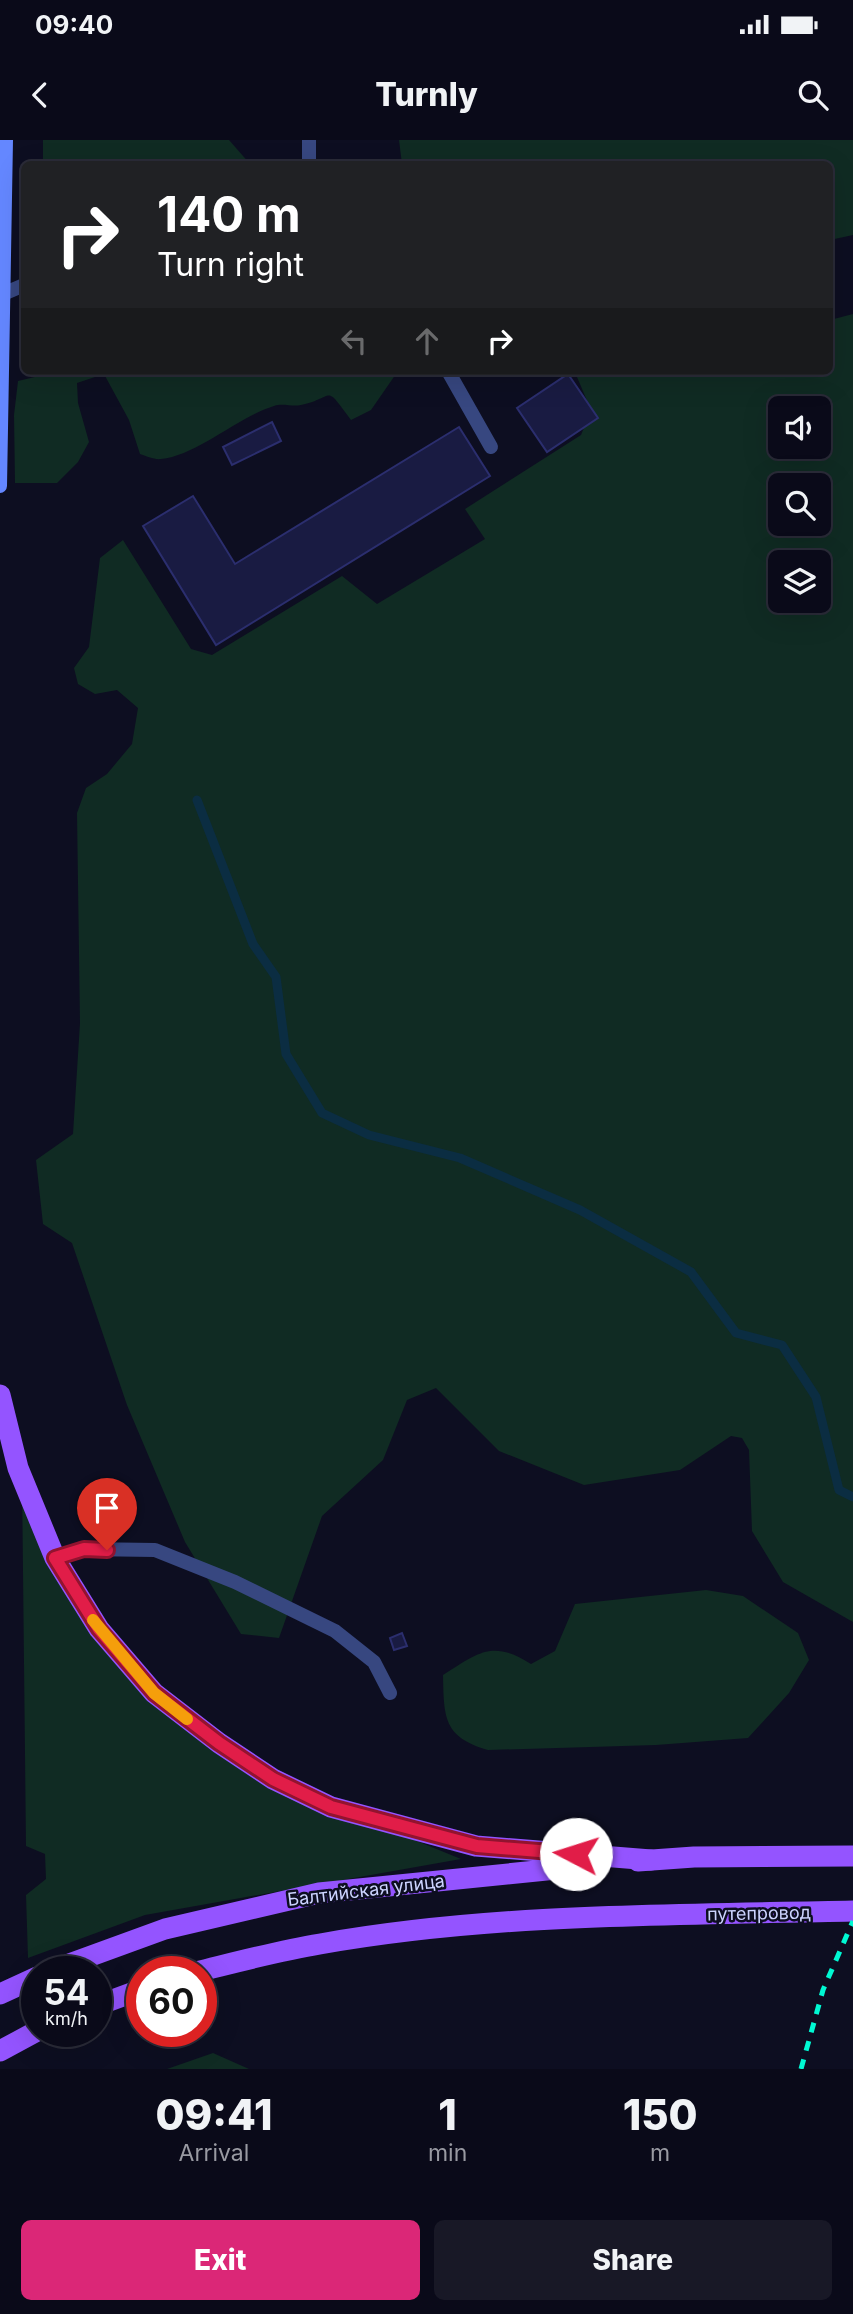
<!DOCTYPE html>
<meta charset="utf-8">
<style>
:root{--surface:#0a0a19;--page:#181826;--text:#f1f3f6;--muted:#999aa2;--line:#2a2b38;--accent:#db2777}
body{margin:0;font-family:Inter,sans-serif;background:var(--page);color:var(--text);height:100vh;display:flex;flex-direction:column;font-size:26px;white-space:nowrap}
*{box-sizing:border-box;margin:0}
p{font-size:23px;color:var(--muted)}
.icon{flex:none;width:38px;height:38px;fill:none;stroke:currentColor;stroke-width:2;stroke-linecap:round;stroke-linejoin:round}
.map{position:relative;height:1929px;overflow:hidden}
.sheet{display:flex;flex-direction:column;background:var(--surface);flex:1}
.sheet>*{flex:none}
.hud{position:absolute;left:21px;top:21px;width:812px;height:214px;border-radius:10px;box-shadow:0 7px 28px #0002,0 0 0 2px var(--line);background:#202124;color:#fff;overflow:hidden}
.controls{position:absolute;left:768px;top:256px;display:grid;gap:14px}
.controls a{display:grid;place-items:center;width:63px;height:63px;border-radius:10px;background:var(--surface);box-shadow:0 7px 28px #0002,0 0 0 2px var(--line);font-size:35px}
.speed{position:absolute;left:21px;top:1816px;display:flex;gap:14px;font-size:35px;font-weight:700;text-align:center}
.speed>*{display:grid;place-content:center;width:91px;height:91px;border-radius:50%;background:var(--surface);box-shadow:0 7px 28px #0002,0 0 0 2px var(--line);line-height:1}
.speed small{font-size:18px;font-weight:400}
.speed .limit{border:10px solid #d22;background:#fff;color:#111}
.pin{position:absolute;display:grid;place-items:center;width:60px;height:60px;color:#fff;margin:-72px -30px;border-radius:50% 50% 50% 0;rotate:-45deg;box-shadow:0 0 7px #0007}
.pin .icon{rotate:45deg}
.me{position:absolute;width:77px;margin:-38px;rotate:275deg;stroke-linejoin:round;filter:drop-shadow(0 0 5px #0008)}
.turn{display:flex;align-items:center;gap:24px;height:147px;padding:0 21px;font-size:32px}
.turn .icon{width:91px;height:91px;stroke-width:2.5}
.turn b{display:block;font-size:49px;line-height:60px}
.lanes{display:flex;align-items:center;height:66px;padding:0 21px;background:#0003;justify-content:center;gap:35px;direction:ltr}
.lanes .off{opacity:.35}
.eta{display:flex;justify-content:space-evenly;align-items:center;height:119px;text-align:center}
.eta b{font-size:42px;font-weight:800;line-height:49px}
.action{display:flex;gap:14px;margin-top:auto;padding:14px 21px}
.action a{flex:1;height:80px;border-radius:10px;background:var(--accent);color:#fff;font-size:28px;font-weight:800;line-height:80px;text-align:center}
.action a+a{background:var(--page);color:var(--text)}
.status{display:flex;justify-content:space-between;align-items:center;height:49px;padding:0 35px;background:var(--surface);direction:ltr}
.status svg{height:19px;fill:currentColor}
header{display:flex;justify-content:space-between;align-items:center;height:91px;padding:0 21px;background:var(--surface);font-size:32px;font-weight:800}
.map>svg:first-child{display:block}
.green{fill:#102b23;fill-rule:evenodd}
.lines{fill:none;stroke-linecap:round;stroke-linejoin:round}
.stream{stroke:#0b2d42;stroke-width:9}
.building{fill:#191b42;stroke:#2b2e6e;stroke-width:2}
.lane{stroke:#374780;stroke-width:14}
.secondary{stroke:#6487ff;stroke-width:14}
.primary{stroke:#9454ff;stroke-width:21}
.rail{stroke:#00f8d3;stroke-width:5;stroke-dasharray:10 9;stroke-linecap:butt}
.route-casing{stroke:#92132f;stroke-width:18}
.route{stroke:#e11d48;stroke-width:12}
.slow{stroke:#f59e0b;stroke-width:12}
.labels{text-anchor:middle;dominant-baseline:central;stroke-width:5;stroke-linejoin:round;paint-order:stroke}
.street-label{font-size:18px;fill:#cdd4ff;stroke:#0d0e21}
</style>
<div class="status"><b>09:40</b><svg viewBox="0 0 49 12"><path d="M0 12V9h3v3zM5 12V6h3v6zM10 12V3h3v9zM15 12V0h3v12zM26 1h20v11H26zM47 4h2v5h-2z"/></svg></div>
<header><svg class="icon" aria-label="back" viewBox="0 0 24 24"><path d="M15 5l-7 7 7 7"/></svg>Turnly<svg class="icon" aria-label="search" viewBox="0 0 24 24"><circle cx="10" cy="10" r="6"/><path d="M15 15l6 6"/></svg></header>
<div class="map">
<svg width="853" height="1929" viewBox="0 0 853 1929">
<rect width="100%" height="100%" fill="#0d0e21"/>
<g class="green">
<polygon points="43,0 229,0 250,24 43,24"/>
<polygon points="399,0 853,0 853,95 830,100 830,24 402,24"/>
<path d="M853 174V1482L783 1442 752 1391 749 1310 742 1298 731 1296 680 1330 584 1345 499 1311 436 1248 407 1260 383 1320 322 1376 279 1498 241 1494 185 1402 127 1265 72 1103 43 1084 36 1020 73 994 80 883 77 673 86 648 107 634 132 604 138 568 117 550 95 554 78 544 74 528 89 507 100 418 123 400 191 509 212 515 342 436 377 464 485 399 465 369 581 295 591 270 577 237 602 231H830V180ZM780 268H819V306H780ZM780 345H819V383H780ZM780 422H819V460H780Z"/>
<path d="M41 231H398L371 270 351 280C323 242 336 258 301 265 292 267 283 263 274 266 238 277 196 316 161 319 155 320 146 316 140 314L129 280 104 234 77 243 78 263 89 302 78 322 57 343H15L14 275 18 241 39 236Z"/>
<polygon points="22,1340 58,1420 175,1570 331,1666 461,1719 145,1775 28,1818 26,1755 46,1739 45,1714 26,1706"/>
<path d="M706 1450 743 1456 798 1493 809 1520 789 1553 748 1598 656 1605 488 1610C443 1597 444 1577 443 1535 478 1513 492 1499 531 1524L555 1511 575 1464Z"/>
<polygon points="213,1913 249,1929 167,1929"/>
</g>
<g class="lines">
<polyline class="stream" points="197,660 253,804 276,837 286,914 322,973 369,995 460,1018 580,1070 691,1132 736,1193 782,1205 816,1257 839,1350 853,1357"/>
</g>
<g class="building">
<polygon points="568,234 598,278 547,312 517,268"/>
<polygon points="272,282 281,301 232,325 223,307"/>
<polygon points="459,287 490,336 216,505 143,386 193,356 235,424"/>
<polygon points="402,1493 407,1506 394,1510 390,1498"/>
</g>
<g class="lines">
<g class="lane">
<polyline points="309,0 309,24"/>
<polyline points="3,154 24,145"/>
<polyline points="448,231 491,307"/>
<polyline points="55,1418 84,1409 155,1410 235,1442 335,1491 374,1522 390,1553"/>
</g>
<polyline class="secondary" points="0,346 6,0"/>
<g class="primary">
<polyline points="0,1255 18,1328 55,1418 99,1489 154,1553 219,1603 273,1639 331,1667 476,1706 651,1720"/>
<polyline points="638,1721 694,1717 853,1716"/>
<polyline points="47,1832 165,1789 319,1753 596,1725"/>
<path d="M196 1832C237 1822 278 1811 320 1804 493 1773 677 1775 853 1771"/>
<polyline points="0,1854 37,1837"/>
<polyline points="96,1866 142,1849"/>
<polyline points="0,1911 37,1891"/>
</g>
<polyline class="rail" points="801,1929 823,1850 853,1781"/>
</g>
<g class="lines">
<defs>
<polyline id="route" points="107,1410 84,1409 55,1418 99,1489 154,1553 219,1603 273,1639 331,1667 477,1706 576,1714"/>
</defs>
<use href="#route" class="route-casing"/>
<use href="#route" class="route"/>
<polyline class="slow" points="93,1480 154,1553 187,1579"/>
</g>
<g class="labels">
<g class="street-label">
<text transform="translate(366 1750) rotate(-7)">Балтийская улица</text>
<text transform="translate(759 1773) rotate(-1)">путепровод</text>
</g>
</g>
</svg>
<div class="controls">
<a><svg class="icon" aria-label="sound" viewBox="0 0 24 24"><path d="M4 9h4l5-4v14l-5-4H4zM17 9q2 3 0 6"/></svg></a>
<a><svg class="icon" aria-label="search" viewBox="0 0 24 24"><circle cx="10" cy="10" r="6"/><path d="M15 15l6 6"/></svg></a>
<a><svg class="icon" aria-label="layers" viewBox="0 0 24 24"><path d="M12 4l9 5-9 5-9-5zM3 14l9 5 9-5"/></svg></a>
</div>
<div class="speed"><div>54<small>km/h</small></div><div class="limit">60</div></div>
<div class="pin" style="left:107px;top:1410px;background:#d93025"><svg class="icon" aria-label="arrive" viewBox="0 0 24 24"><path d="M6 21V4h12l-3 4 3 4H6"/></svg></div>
<svg class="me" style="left:576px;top:1714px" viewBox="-20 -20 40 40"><circle r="19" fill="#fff"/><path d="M0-13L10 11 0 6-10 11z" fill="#e11d48"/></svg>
<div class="hud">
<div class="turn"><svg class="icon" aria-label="right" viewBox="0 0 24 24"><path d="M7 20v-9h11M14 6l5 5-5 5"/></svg><div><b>140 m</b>Turn right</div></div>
<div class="lanes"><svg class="icon off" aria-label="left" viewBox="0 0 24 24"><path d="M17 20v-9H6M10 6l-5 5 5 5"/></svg><svg class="icon off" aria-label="ahead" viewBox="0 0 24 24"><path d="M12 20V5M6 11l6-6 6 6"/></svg><svg class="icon" aria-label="right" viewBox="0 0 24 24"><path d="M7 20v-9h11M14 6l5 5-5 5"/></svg></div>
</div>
</div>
<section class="sheet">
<div class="eta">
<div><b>09:41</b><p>Arrival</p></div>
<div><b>1</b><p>min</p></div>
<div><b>150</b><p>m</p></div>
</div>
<div class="action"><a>Exit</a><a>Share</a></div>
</section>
